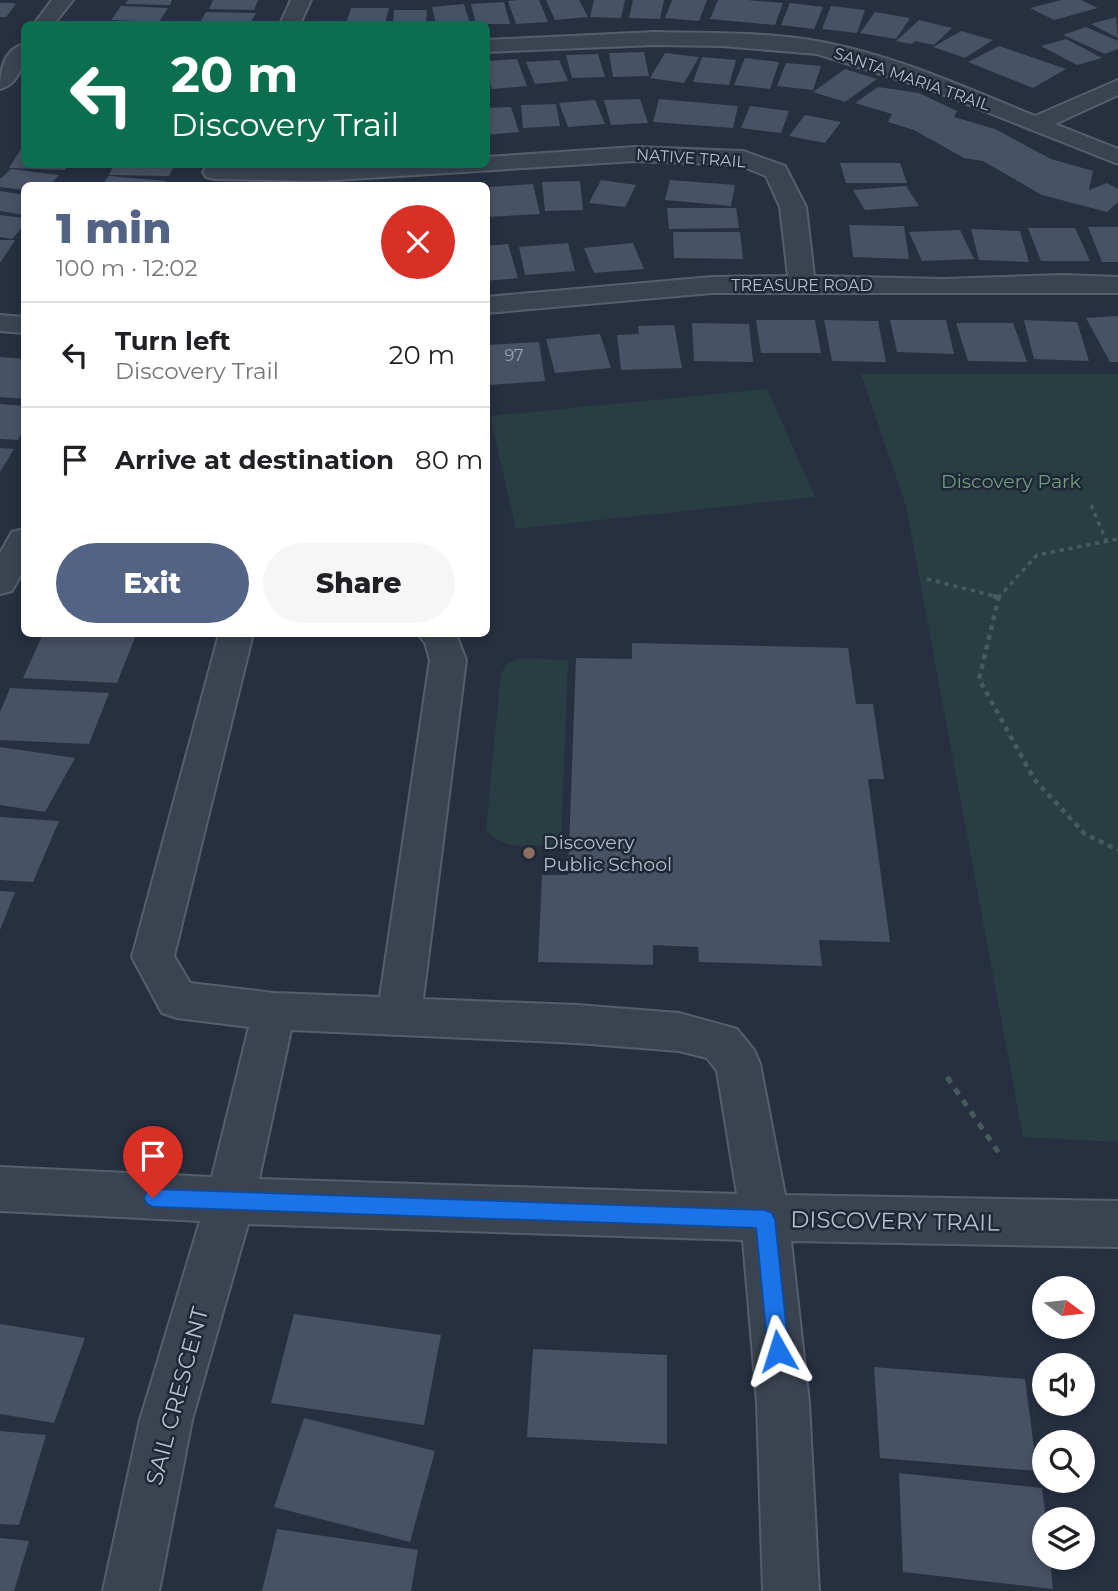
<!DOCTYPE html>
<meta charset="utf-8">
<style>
:root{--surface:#fff;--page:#f6f6f6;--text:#202124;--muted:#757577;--line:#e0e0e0;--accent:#526383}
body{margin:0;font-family:Montserrat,sans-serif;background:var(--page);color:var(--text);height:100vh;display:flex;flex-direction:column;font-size:26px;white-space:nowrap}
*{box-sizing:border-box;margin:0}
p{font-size:23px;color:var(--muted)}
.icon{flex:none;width:38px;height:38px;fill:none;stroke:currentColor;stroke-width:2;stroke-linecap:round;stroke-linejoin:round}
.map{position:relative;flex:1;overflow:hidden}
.panel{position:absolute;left:21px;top:182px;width:469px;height:455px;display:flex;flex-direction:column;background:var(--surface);border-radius:10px;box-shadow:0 4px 10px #0003}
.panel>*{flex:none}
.top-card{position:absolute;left:21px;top:21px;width:469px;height:147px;border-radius:10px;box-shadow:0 4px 10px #0003;background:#0b6e4f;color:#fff;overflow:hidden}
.needle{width:46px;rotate:105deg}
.controls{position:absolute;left:1032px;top:1276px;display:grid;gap:14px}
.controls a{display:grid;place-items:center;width:63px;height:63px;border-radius:50%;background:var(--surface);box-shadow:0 4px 10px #0003;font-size:35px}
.pin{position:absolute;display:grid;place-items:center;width:60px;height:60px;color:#fff;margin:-72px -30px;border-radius:50% 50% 50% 0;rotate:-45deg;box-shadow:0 0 7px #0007}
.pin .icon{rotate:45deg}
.me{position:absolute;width:77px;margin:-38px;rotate:354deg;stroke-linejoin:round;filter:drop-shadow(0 0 5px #0008)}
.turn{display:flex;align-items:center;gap:24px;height:147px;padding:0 35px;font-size:32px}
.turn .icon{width:91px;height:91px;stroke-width:2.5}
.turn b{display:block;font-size:49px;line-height:60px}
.round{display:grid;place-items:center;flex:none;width:74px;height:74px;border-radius:37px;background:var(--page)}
.summary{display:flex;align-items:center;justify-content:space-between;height:119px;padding:0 35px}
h1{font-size:42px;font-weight:800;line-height:52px;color:var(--accent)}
.primary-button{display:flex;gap:14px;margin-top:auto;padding:14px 35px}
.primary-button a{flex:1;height:80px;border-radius:42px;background:var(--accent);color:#fff;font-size:28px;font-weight:800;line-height:80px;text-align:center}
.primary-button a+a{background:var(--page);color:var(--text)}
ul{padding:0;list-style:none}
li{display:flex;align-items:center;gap:21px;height:105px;padding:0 35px;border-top:2px solid var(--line)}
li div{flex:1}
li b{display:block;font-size:26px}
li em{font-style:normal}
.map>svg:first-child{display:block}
.green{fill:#283e42}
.building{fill:#485265}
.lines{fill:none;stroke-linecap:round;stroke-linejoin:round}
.minor-casing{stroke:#565e6b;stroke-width:4}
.path-far2{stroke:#475b5f;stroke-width:3.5;stroke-dasharray:4.5 4.5;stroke-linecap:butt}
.path-far1{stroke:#475b5f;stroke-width:4.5;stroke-dasharray:5 5;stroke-linecap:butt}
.path{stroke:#475b5f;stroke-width:5;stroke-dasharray:7 7;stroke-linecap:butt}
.minor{fill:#3b4351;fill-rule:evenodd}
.route{fill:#1a73e8;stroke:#114b97;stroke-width:2}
.education-dot{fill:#8d6e63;stroke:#1f2836;stroke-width:2.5}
.labels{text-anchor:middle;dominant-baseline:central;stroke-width:5;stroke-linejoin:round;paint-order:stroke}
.far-street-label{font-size:16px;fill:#b8becb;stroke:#1f2836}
.number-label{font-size:16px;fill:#9ca3b2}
.park-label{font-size:19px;fill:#6f9c7c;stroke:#1f2836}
.poi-label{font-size:19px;fill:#b8becb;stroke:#1f2836;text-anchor:start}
.near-street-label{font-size:23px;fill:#b8becb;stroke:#1f2836}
</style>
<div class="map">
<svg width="1118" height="1591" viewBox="0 0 1118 1591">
<rect width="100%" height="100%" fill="#263041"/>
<g class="green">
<polygon points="861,374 1118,374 1118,1142 1023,1137 906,506"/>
<polygon points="767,389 815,497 516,529 490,416"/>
<path d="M522 658 568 660 561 845C536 845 502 852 486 829L501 673 508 663Z"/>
</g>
<g class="building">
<polygon points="128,0 172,0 170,5 125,4"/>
<polygon points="213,0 258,0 254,10 209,9"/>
<polygon points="518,0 539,0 548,22 516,24 508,1"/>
<polygon points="546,0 579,0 588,17 555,20"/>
<polygon points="594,0 625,0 621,18 590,17"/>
<polygon points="633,0 664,0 660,19 629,18"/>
<polygon points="672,0 707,0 699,21 665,18"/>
<polygon points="718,0 747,0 783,3 775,25 710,19"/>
<polygon points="1061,0 1081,0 1098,8 1054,20 1030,8"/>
<polygon points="504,2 510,24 476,24 471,4"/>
<polygon points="0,3 12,3 16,4 6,17 0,17"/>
<polygon points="790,3 823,7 814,29 781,25"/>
<polygon points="464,4 470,24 436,24 432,7"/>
<polygon points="121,6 168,8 159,22 111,20"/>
<polygon points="831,6 865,10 857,33 822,29"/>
<polygon points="351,8 389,8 385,24 346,24"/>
<polygon points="394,10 427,10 426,24 393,24"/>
<polygon points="206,12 256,13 250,24 199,24"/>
<polygon points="875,12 910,18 896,39 860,33"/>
<polygon points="1116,17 1118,38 1091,24"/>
<polygon points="919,20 952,28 934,45 915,41 911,44 896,41"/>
<polygon points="1086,27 1118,41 1118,49 1105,54 1063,35"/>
<polygon points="961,31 993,40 965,58 933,47"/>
<polygon points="1066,39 1102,58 1077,65 1041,46"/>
<polygon points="999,46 1066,69 1033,88 968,62"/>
<polygon points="644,52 649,76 613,77 609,53"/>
<polygon points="665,53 699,57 684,83 650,78"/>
<polygon points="598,54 605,77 572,78 566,55"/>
<polygon points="702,57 736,60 729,85 693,82"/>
<polygon points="745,58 779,62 770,89 734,85"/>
<polygon points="517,59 527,86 492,89 486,73 486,61"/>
<polygon points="559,60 568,81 535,84 526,62"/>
<polygon points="786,63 821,66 813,90 777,86"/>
<polygon points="845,69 877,79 845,102 813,92"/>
<polygon points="878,87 919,93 957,111 954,117 995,129 1051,159 1093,171 1089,190 1107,183 1118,189 1118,202 1107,212 1042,195 983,161 964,158 914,130 888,122 892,114 855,103"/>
<polygon points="640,99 648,123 611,125 604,100"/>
<polygon points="659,99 738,106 733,128 653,122"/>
<polygon points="595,100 605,124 568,127 559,103"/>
<polygon points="556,104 560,126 523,128 521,105"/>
<polygon points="750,106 789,111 781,133 741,128"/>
<polygon points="511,107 519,132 486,135 486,108"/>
<polygon points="805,115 841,122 825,143 789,136"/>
<polygon points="21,149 24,149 24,164 68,164 65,170 9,168"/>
<polygon points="840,163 900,163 907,183 846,183"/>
<polygon points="114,164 175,164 169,176 109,175"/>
<polygon points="11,169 59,175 49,186 24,186 24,190 0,187 0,179"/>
<polygon points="109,176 166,181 163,186 101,186"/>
<polygon points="601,180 636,185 625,207 589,203"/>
<polygon points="670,180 735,185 731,206 665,200"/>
<polygon points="580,181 583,210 545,211 542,182"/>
<polygon points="533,184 540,214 486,217 486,190 491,190 490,187"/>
<polygon points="906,186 919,206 865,210 853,190"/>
<polygon points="0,191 24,195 24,215 0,211"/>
<polygon points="667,208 736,208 739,228 669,229"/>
<polygon points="0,215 24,218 24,225 12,239 0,237"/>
<polygon points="849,225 904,226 909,259 853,257"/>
<polygon points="1088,227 1118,227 1118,262 1102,262"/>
<polygon points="1028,228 1075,228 1090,261 1041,261"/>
<polygon points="971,229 1020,231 1029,262 979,260"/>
<polygon points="960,230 974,259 922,261 909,232"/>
<polygon points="673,232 740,232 743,259 674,258"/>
<polygon points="0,240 15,240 0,263"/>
<polygon points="568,243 575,271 525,275 519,247"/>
<polygon points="633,243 644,269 594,273 584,248"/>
<polygon points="508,244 518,278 486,281 486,246"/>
<polygon points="1118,316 1118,362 1110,362 1086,318"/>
<polygon points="756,320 815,320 821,353 761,353"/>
<polygon points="824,320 878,321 886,362 832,361"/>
<polygon points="890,320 946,320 954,354 897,352"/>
<polygon points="1024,320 1077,322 1089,361 1034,359"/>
<polygon points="692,323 749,324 753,362 694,361"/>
<polygon points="956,323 1013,323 1027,362 968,361"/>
<polygon points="674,325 682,368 621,370 617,335 639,334 638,326"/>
<polygon points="600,334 611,368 555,373 546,339"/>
<polygon points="539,342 545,381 489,385 486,345"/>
<polygon points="0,357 24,359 24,399 0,397"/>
<polygon points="0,404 24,406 24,428 18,440 0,439"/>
<polygon points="0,448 14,449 0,472"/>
<polygon points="43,634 115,634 136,635 117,683 23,678"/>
<polygon points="632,643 848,648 856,704 873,704 884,779 868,779 890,942 819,940 822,966 699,962 698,947 653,945 653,965 538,962 542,875 568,875 576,658 632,659"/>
<polygon points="10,688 109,693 89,744 0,740 0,712"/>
<polygon points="0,747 75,758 45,812 0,805"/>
<polygon points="0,817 59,821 33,882 0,880"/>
<polygon points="0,891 15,892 0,930"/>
<polygon points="294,1314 441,1335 424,1425 271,1403"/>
<polygon points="0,1324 85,1338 54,1423 0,1414"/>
<polygon points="533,1349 667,1355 667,1444 527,1437"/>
<polygon points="874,1367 1025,1379 1037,1471 880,1458"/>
<polygon points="304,1418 435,1451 410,1542 274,1507"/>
<polygon points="0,1431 46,1435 19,1525 0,1524"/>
<polygon points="899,1473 1042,1488 1046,1519 1045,1558 1050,1558 1053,1589 903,1572"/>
<polygon points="277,1529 418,1550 411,1591 262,1591"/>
<polygon points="0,1538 29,1541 14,1591 0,1591"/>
</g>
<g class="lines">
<defs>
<g id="minor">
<polygon points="52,0 73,0 54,24 34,24"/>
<polygon points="291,0 311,0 300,24 280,24"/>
<path d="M655 32C708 33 764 32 816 41 891 54 964 87 1035 116L1118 80V95L1055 124 1118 149V164L929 89 817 54 722 46 655 45 486 52V40Z"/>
<path d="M24 44C25 61 20 84 0 89 0 71 4 49 24 44Z"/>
<polygon points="635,147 743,151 785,166 806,207 814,276 944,279 1063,275 1118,277 1118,293 712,293 486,313 486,297 712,277 788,276 780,207 766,176 739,165 635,161 320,181 215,179 206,177 203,172 206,167 215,165 486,164 486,157"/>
<polygon points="0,315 24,317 24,333 0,331"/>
<polygon points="24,529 24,569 12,591 0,594 0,553 12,532"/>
<path d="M219 634H253L174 956 190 983 274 993 380 997 430 660 425 643 418 634H456L466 660 423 999 577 1005 679 1013 737 1029 754 1050 760 1064 785 1195 1118 1201V1247L791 1241 809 1403 819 1591H763L757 1403 743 1240 248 1224 192 1420 159 1591H103L140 1420 200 1221 0 1211V1167L212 1177 249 1027 177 1018 162 1013 132 957ZM291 1030 577 1043 679 1051 707 1058 717 1071 737 1194 259 1179Z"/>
</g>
</defs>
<use href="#minor" class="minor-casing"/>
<g class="path-far2">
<polyline points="1091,505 1106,540"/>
<polyline points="927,579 998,597"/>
<polyline points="998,598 1037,555 1118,539"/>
</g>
<g class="path-far1">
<polyline points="993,596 998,597"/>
<polyline points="999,596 979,679 1034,779 1085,834 1118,850"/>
</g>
<polyline class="path" points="947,1077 999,1153"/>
<use href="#minor" class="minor"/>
</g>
<polygon class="route" points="153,1189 765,1210 772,1213 775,1219 789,1351 786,1358 778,1362 771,1358 768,1351 756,1228 153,1207 147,1204 144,1198 147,1191"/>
<circle class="education-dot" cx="529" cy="853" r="7"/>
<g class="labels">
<g class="far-street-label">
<text transform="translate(912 79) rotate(19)">SANTA MARIA TRAIL</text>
<text transform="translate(691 158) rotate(4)">NATIVE TRAIL</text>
<text x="802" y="285">TREASURE ROAD</text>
</g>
<g class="number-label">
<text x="514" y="355">97</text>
</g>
<g class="park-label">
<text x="1011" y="481">Discovery Park</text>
</g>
<g class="poi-label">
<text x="543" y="842">Discovery<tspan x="543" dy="22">Public School</tspan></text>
</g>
<g class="near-street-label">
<text transform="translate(895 1221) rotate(1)">DISCOVERY TRAIL</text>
<text transform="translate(177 1396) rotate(-75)">SAIL CRESCENT</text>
</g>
</g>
</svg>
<div class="controls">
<a><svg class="needle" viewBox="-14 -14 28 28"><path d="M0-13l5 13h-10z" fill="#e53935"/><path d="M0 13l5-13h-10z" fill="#757577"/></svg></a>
<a><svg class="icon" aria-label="sound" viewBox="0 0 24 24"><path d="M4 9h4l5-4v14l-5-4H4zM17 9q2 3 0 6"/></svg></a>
<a><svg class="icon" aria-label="search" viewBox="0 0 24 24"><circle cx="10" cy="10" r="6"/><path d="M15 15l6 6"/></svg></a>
<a><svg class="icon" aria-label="layers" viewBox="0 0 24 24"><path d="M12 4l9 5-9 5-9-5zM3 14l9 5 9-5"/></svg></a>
</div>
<div class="pin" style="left:153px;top:1198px;background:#d93025"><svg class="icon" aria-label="arrive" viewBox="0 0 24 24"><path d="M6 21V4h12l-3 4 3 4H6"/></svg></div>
<svg class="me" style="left:778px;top:1351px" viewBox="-20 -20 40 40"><path d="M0-17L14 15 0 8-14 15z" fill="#1a73e8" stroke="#fff" stroke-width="4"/></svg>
<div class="top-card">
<div class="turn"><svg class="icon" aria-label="left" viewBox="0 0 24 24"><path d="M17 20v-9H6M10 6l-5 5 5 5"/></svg><div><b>20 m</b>Discovery Trail</div></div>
</div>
<section class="panel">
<div class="summary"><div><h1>1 min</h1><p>100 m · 12:02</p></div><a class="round" style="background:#d93025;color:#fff"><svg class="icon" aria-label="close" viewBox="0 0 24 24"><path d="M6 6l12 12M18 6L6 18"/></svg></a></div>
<ul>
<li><svg class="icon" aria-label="left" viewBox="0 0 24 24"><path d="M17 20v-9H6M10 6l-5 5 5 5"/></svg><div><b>Turn left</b><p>Discovery Trail</p></div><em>20 m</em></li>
<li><svg class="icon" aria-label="arrive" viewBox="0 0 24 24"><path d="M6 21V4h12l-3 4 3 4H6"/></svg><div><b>Arrive at destination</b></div><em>80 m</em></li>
</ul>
<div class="primary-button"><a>Exit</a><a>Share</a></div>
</section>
</div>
